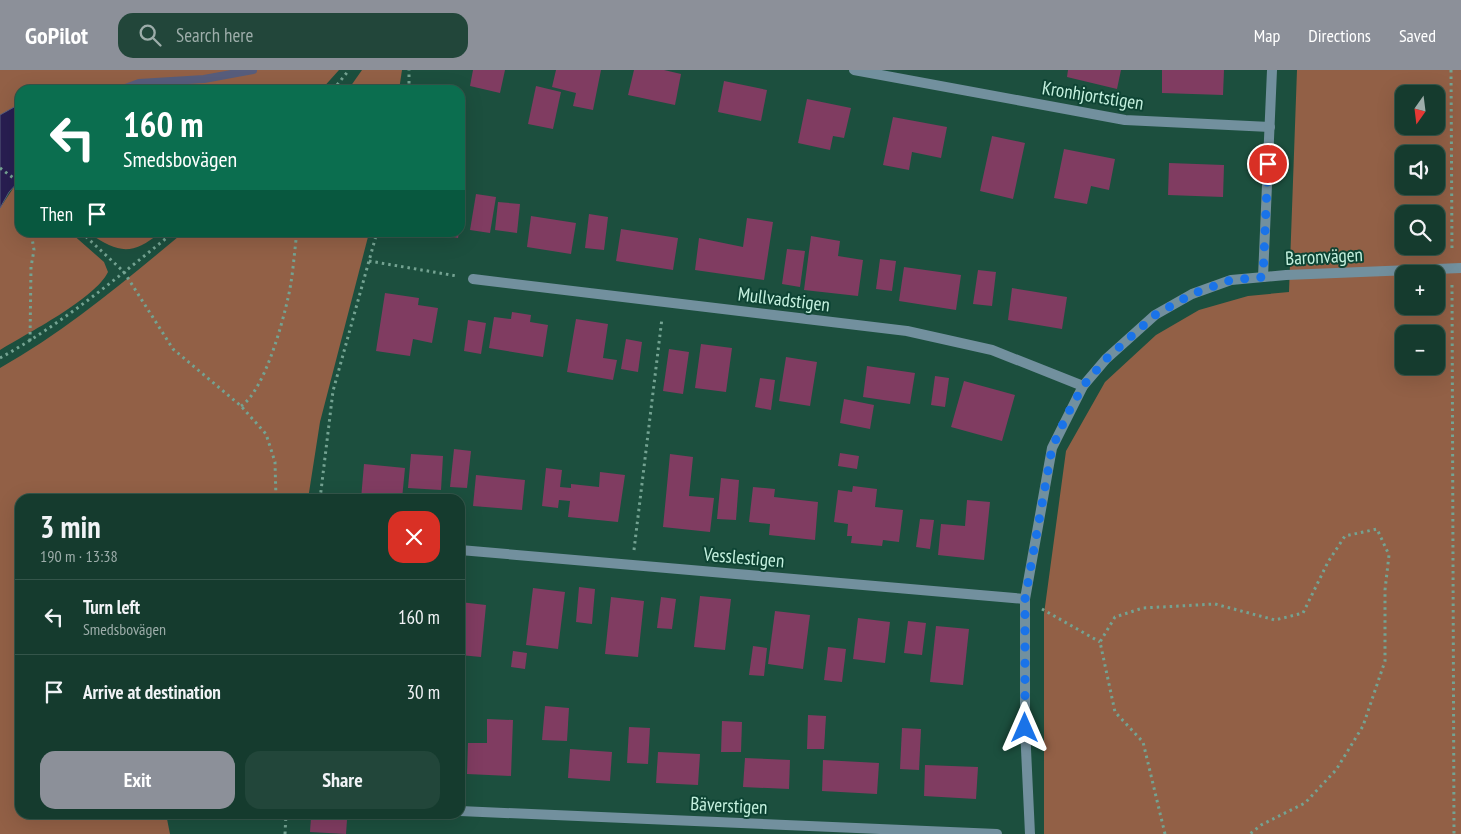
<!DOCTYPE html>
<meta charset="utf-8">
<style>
:root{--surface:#153b2e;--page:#22463a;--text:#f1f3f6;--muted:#9dadaa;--line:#34554a;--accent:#8c9099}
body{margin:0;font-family:"PT Sans Narrow",sans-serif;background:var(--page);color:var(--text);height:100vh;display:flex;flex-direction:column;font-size:19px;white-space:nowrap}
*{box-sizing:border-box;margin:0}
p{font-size:16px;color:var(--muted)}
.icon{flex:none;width:28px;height:28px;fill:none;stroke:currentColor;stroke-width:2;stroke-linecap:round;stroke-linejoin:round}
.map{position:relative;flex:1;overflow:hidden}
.side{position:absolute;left:15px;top:424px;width:450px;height:325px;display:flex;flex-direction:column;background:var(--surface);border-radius:15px;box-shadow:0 5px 20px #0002,0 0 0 1px var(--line)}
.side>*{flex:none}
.hud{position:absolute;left:15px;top:15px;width:450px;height:152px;border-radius:15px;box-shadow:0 5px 20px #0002,0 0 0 1px var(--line);background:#0b6e4f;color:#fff;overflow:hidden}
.needle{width:32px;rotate:194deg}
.tools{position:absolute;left:1395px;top:15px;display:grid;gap:10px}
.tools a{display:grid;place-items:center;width:50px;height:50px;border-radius:10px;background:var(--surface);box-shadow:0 5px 20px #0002,0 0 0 1px var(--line);font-size:25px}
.pin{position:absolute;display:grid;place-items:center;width:42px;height:42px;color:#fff;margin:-21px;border:2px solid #fff;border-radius:50%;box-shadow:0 1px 5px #0007}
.me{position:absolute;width:55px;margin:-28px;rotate:0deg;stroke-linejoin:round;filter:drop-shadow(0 0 4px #0008)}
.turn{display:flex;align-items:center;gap:18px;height:105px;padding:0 25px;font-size:22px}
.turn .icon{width:65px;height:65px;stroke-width:2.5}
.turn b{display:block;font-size:35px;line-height:42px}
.then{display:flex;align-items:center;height:48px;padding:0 25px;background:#0003;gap:10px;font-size:19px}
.round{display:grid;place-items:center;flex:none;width:52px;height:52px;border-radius:15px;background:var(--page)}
.head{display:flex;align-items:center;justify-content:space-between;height:85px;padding:0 25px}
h1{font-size:30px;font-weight:700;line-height:38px}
.primary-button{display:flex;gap:10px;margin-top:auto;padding:10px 25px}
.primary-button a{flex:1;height:58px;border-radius:15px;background:var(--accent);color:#fff;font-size:20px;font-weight:700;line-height:58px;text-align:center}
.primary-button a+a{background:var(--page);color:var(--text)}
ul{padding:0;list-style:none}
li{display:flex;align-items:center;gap:15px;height:75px;padding:0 25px;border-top:1px solid var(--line)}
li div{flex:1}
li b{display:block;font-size:19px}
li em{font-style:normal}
header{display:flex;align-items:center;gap:30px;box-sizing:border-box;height:70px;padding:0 25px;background:var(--accent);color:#fff}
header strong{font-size:24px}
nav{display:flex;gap:28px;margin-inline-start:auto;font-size:18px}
.search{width:350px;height:45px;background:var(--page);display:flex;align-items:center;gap:12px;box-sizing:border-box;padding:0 18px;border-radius:15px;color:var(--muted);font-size:19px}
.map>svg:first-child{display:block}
.green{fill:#926046;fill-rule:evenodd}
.water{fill:#281e51;stroke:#575d7c}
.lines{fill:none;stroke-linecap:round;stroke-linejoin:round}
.stream{stroke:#575d7c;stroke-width:8}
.building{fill:#803c61}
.path{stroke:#74a392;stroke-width:3;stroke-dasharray:2.5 4;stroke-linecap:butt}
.minor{stroke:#72909e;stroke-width:10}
.route{stroke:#1a73e8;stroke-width:9;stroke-dasharray:0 16.2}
.labels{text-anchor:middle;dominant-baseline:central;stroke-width:4;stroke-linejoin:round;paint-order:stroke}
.street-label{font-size:19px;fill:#c5f1df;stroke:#0e4434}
</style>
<header>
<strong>GoPilot</strong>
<div class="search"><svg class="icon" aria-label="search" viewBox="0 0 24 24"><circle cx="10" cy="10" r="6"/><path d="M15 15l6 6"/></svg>Search here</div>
<nav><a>Map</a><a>Directions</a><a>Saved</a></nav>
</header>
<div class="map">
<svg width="1461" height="764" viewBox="0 0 1461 764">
<rect width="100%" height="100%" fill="#1c4f3e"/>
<g class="green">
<polygon points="0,0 339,0 321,20 20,20 20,55 0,67"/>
<polygon points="362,0 402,0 399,20 348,20"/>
<path d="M1297 0H1461V764H1044V544L1066 381 1105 312 1156 265 1199 240 1248 226 1289 222ZM1404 24H1436V56H1404ZM1404 84H1436V116H1404ZM1404 144H1436V176H1404ZM1404 204H1436V236H1404ZM1404 264H1436V296H1404Z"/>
<path d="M16 114 20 118V162L71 163 104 192 108 202C95 229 26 264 0 280V138Z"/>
<path d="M184 162 369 163 320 352 308 429H20V744H166L170 764H0V298C67 260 125 211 184 162Z"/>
<path d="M89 163V162L160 163C132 185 119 184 89 163Z"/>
</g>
<polygon class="water" points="16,36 20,36 20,110 9,122 0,138 0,45"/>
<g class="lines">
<polyline class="stream" points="120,20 139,13 204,9 253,0"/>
</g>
<g class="building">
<polygon points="473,0 505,0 500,23 470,16"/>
<polygon points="556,0 601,0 593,40 573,36 576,23 552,17"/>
<polygon points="634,0 664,0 681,4 675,35 628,25"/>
<polygon points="1068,0 1121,0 1117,19 1067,7"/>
<polygon points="1162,0 1224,0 1223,25 1162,23"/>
<polygon points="724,11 767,20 761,51 718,42"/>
<polygon points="536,16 561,22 553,59 528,54"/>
<polygon points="807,29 851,38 844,68 833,66 830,80 798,73"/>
<polygon points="893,47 947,57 941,88 912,82 909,100 883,95"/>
<polygon points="992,66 1025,73 1013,129 980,121"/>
<polygon points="1064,79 1115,89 1109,120 1091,116 1087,134 1054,128"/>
<polygon points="1169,93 1224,95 1223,127 1168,125"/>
<polygon points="476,124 496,127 490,163 470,160"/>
<polygon points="498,132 520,134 517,163 495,160"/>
<polygon points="589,144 608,147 604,180 585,178"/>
<polygon points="531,146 576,153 571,184 527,177"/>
<polygon points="747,148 773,152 764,210 695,200 699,168 743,177"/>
<polygon points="621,159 678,168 673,200 616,191"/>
<polygon points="426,162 459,162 458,168"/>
<polygon points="811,166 840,171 838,186 863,190 858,226 804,220"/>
<polygon points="787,179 805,181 800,217 782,214"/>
<polygon points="880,189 896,191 892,221 876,219"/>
<polygon points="904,197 961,205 956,240 899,231"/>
<polygon points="978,200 996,202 992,236 973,234"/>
<polygon points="1012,218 1067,227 1062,259 1008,250"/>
<polygon points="385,223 419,228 418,235 438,238 432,273 413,269 410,286 376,281"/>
<polygon points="512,242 531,245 530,252 548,255 543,287 489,278 494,247 511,249"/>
<polygon points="576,249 608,254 603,288 617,290 613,310 567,302"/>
<polygon points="468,250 486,253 481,284 464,281"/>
<polygon points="626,269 642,272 638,302 621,299"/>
<polygon points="701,274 732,278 726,322 695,318"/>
<polygon points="669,279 689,282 683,324 663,321"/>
<polygon points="786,287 817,292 810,336 779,331"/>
<polygon points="867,296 915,303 910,334 863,327"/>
<polygon points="935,306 949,308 945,337 931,335"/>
<polygon points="760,308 775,310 771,340 755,337"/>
<polygon points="964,311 1015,325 1002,371 951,357"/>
<polygon points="844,329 874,335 870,359 840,353"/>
<polygon points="454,379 471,381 467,418 450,417"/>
<polygon points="840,383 859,386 857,399 838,396"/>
<polygon points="411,384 443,386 441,420 408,418"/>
<polygon points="670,384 693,387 689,426 714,428 710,462 663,457"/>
<polygon points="364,394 405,398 402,429 361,429"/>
<polygon points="546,398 562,400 560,417 571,418 571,414 599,417 600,402 625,405 618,452 568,447 570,431 559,430 558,438 542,436"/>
<polygon points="476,405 525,410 522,440 473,436"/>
<polygon points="721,408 739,410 736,450 717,449"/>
<polygon points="853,416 877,419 875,437 903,440 899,472 883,470 882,476 851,473 852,466 847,466 848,454 834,452 838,420 852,422"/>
<polygon points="753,417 775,419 774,427 818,432 815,470 769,465 770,454 749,452"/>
<polygon points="967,430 990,432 984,490 938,485 941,454 965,456"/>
<polygon points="920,449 934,450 930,479 916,477"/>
<polygon points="579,517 595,519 592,554 576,552"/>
<polygon points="533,518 565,522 558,579 526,575"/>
<polygon points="700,526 731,529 725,580 694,577"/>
<polygon points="611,527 644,531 638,587 605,584"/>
<polygon points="661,527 676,529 672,559 657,558"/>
<polygon points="460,532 486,535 481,587 460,585"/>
<polygon points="775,541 810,545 803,599 768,594"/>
<polygon points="858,548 890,552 885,593 853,589"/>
<polygon points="908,551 926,553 922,585 904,583"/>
<polygon points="936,556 969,559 963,615 930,612"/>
<polygon points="753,576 767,578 764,606 749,605"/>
<polygon points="828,577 846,579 842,612 824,610"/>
<polygon points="513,581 527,583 525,599 511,597"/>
<polygon points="545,636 569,638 567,671 542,670"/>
<polygon points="808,645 826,646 824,679 807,679"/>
<polygon points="460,647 464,647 463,668 460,667"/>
<polygon points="487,649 513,650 511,706 467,704 468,673 487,673"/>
<polygon points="722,651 742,652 741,682 721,682"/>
<polygon points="629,657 650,658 648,694 627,693"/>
<polygon points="902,658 921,659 919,700 900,699"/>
<polygon points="570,679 612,682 610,711 568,708"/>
<polygon points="658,682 700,684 698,715 656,713"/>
<polygon points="745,688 790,690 789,719 743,717"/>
<polygon points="823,690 879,693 877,724 822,721"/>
<polygon points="925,695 978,697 976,729 924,726"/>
<polygon points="311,747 347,750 346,764 310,762"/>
</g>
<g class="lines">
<g class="path">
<polyline points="1451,0 1452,181"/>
<polyline points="333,20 349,0"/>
<polyline points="409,20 409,0"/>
<polyline points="0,98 20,113"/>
<polyline points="81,162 124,202 173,279 241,336 266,364 275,392 276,429"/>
<polyline points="369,191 457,206"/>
<polyline points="1452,215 1454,764"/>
<polyline points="30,271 31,197 34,180 31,162"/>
<path d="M0 288C62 254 118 207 174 162"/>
<path d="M241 336C264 321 282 255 288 228 293 207 294 184 297 162"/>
<polyline points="320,429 333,321 377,162"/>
<polyline points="634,480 662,248"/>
<polyline points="1042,539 1100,572"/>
<polyline points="285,764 286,744"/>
<polyline points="1165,764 1143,672 1115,642 1100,572 1115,547 1143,538 1215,534 1275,550 1303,543 1328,492 1345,466 1377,459 1389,485 1385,520 1385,591 1363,656 1336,700 1305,733 1261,755 1250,764"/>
</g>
<g class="minor">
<polyline points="854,0 1125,50 1270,57"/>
<polyline points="1263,207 1272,0"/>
<polyline points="473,209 907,261 992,280 1083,316"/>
<polyline points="460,480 1025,529"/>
<polyline points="460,741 997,764"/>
<polyline points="1030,764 1025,658 1025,529 1052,378 1083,316 1106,289 1155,245 1192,224 1231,210 1286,205 1461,198"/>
</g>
</g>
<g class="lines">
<polyline class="route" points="1025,658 1025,529 1052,378 1067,345 1083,316 1106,289 1155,245 1192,224 1231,210 1263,207 1268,94"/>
</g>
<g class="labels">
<g class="street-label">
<text transform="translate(1093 25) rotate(9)">Kronhjortstigen</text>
<text transform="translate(1324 186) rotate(-3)">Baronvägen</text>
<text transform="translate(784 229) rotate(7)">Mullvadstigen</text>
<text transform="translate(744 487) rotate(5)">Vesslestigen</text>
<text transform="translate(729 735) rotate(3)">Bäverstigen</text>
</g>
</g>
</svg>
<div class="tools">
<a><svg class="needle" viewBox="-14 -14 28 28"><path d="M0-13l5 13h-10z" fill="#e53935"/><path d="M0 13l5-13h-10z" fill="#9dadaa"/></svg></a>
<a><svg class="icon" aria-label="sound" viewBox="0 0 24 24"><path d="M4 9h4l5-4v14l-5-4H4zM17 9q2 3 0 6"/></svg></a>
<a><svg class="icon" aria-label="search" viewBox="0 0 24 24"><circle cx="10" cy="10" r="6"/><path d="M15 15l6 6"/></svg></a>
<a>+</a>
<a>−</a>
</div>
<div class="pin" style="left:1268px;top:94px;background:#d93025"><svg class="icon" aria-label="arrive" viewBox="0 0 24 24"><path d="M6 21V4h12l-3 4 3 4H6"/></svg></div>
<svg class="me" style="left:1025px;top:658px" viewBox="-20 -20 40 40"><path d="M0-17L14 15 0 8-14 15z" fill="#1a73e8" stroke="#fff" stroke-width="4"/></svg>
<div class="hud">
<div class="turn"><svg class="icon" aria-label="left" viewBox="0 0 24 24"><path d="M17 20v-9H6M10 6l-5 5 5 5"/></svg><div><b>160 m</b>Smedsbovägen</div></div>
<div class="then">Then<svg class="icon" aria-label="arrive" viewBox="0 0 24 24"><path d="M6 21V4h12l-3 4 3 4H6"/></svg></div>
</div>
<section class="side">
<div class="head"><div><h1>3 min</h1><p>190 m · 13:38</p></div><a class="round" style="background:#d93025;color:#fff"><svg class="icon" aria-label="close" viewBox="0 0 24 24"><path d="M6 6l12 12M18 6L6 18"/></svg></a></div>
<ul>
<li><svg class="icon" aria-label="left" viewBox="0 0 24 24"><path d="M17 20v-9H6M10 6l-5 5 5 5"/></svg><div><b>Turn left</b><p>Smedsbovägen</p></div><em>160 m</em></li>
<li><svg class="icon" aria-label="arrive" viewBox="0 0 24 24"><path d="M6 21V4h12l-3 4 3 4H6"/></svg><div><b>Arrive at destination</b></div><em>30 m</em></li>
</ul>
<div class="primary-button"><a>Exit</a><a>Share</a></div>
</section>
</div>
